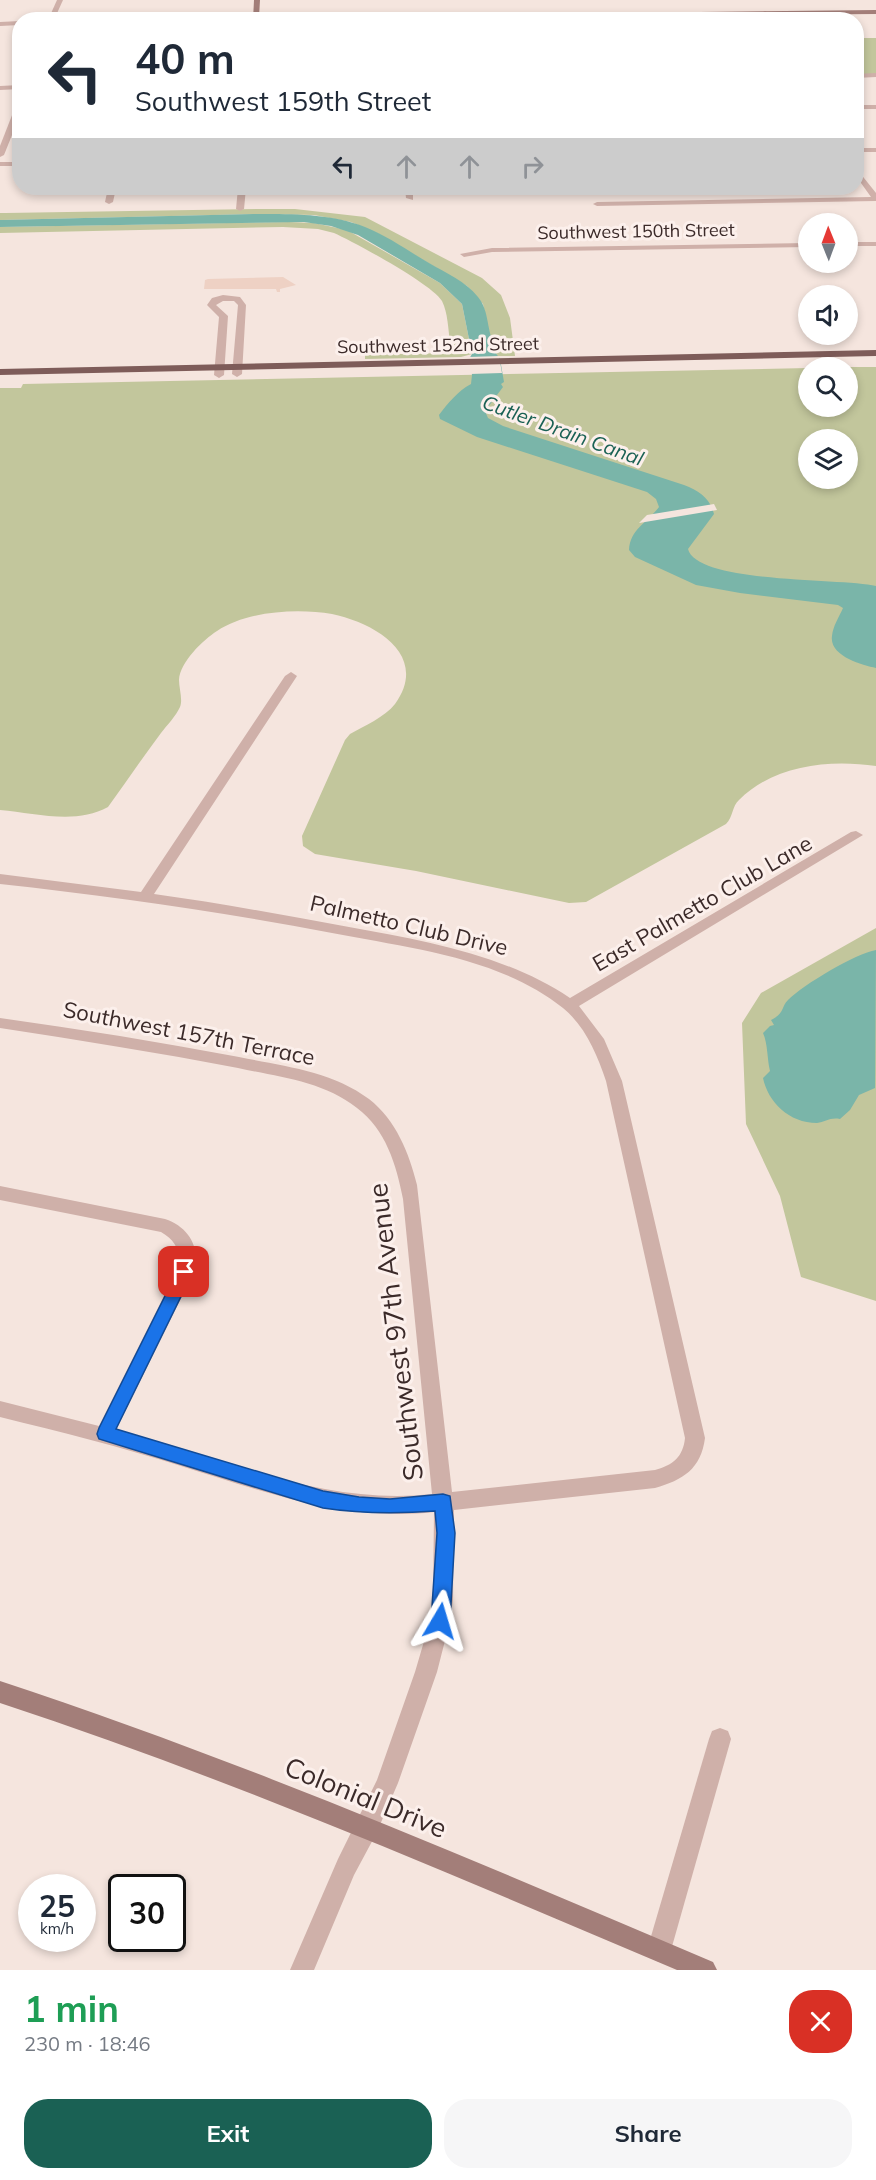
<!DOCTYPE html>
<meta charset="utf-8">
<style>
:root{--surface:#fff;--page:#f6f6f7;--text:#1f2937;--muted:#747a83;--accent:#1a6154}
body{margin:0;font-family:Mulish,sans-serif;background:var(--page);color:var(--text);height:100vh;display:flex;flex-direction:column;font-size:22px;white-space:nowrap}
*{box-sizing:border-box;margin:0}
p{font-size:20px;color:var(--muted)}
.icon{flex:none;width:33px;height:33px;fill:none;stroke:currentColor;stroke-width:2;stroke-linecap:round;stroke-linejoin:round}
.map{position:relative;height:1970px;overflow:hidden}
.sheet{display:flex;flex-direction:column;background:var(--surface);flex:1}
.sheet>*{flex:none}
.banner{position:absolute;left:12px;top:12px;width:852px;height:183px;border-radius:24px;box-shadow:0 3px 9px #0003;background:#fff;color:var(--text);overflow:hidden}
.needle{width:39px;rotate:359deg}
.fabs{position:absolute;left:798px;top:213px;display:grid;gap:12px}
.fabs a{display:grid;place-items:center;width:60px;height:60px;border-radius:50%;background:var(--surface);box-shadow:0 3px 9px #0003;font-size:30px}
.speed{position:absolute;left:18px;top:1874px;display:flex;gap:12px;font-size:30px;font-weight:700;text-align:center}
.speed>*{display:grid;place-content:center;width:78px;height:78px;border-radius:50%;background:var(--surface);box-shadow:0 3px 9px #0003;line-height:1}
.speed small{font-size:15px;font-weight:400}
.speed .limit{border:3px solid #111;border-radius:9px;background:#fff;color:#111}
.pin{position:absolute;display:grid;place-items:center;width:51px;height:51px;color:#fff;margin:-26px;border-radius:12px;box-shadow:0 3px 9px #0006}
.me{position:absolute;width:66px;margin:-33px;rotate:7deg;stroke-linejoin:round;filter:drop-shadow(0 0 4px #0008)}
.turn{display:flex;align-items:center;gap:21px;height:126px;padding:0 24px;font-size:27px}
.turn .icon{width:78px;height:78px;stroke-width:2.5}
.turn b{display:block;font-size:42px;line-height:51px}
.lanes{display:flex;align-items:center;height:57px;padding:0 24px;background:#0003;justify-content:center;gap:30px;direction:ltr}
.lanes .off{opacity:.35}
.round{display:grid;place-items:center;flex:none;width:63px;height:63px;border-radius:24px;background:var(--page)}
.head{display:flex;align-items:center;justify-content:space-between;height:102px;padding:0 24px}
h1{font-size:36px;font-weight:700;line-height:45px;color:#1e9e55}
.primary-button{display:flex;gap:12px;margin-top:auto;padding:12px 24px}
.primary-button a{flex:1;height:69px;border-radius:24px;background:var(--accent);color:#fff;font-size:24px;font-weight:700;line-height:69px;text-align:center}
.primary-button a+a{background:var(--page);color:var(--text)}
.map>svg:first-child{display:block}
.green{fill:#c2c69c;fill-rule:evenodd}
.plaza{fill:#eed1c4}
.water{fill:#7ab5a9}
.pier{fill:#f5e5de}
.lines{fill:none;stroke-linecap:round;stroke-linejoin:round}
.street{fill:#cfb0a9;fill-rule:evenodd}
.secondary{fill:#a37e79;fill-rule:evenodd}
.primary{fill:#7e5c59;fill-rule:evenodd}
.route{fill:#1a73e8;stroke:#114b97;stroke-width:1.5}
.labels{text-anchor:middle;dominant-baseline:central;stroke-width:6;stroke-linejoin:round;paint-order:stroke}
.far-street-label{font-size:18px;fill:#3b2a29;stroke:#fcf0ec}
.far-water-label{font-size:20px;font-style:italic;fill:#1a6154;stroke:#fcf0ec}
.street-label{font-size:22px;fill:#3b2a29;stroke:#fcf0ec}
.near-street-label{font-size:27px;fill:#3b2a29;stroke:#fcf0ec}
</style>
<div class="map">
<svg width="876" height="1970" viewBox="0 0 876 1970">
<rect width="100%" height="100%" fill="#f5e5de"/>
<g class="green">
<polygon points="856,38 876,38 876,74 857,74"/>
<polygon points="256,209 295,209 365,217 482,278 501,295 510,318 515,356 497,356 496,354 496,348 489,333 483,304 467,286 379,234 351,222 314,215 259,214 0,220 0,213 5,213"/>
<path d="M289 222 314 223 347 230 440 283 462 304 472 354 461 357 365 359V355L402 354 403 351 406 354 442 353 443 350H448V345L441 344 450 342C448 329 448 313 442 301 432 284 354 242 334 233L318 229 283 227 0 233V227Z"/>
<path d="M830 367H876V766C829 759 774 765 739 800 732 806 733 817 726 824L586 902 569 903 416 871 315 854 303 846 302 836 345 740 350 734C364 726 385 717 395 704 430 655 375 623 332 614 297 608 247 611 217 631 203 640 180 662 179 680 179 688 183 700 180 707 176 716 167 725 161 733 143 757 126 782 108 807 76 825 35 813 0 810V388H21L23 384 808 368V406H848V368ZM808 440H848V478H808Z"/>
<polygon points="876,928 876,1301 801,1277 780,1196 746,1124 742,1023 761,993"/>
</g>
<polygon class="plaza" points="283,277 296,285 280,289 280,292 277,292 276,289 204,289 205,280 208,279"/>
<g class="water">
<path d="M253 214C289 214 330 213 365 227 388 236 408 251 429 263 446 273 465 281 478 297 490 311 486 332 496 348L495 352 500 359 504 382 501 384 503 387 485 411 488 418 503 426 684 485C699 491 710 498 714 514L688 549C697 584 843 578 876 586V668C862 665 829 656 832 636 833 626 839 617 843 608L838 605 740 593 696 585 635 557 629 550C630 529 648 522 659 507L656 499 647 492 477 437 440 419 439 415C448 403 458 391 471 384L472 375 469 359 472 354 462 304 440 283 358 235 331 226 304 222 0 227V220Z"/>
<path d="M876 950 875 1088 859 1095 850 1110 840 1119C830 1117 825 1122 817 1123 789 1123 768 1102 763 1078L770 1071C767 1059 768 1044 763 1033L770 1026 774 1025 771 1020C785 1013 781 1007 788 1000 803 985 856 953 876 950Z"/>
</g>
<g class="pier">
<polygon points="499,356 502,373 470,374 468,357"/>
<polygon points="714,504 717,510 639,523 647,515"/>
</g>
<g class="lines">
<g class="street">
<polygon points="57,0 63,0 54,20 48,20"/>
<polygon points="765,11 767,12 772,20 766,20 762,13"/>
<polygon points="234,18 256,18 259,20 231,20"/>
<polygon points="20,21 20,25 0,26 0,22"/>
<polygon points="876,73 876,77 856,78 856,74"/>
<polygon points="20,85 20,89 0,90 0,86"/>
<polygon points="20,103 20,115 4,155 0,157 0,146 16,105"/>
<rect x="856" y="105" width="20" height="4"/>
<rect x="856" y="148" width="20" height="4"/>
<rect x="0" y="162" width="20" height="4"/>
<polygon points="856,168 876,193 876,201 597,206 593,204 597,202 871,197 856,176"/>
<polygon points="108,188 116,188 113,202 109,204 105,202"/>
<polygon points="238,188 246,188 244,209 240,211 236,209"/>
<polygon points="405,188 413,188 413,200 406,198"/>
<rect x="848" y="242" width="28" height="4"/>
<polygon points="808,243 808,247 492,252 464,257 460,254 492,248"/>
<polygon points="223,295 240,297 246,305 242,374 237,377 232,374 238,305 234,301 223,301 216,305 228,316 224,375 219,378 214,375 219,317 207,305 212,298"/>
<path d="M291 672 297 676 154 894C219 903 284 915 349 927 425 941 504 954 570 998L851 832 856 831 863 835 579 1006 604 1039 622 1081 705 1438C701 1469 683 1480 655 1488L454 1510 453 1599 450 1621 437 1672 398 1783 376 1834 354 1875 314 1970H290L338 1859 377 1780 415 1672 430 1621 433 1599 434 1512C345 1522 265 1492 181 1466 121 1447 61 1432 0 1417V1401L99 1426 176 1272C182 1254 178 1242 161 1232L0 1200V1186L165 1219C189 1227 201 1248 194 1272L116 1430C220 1458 323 1506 432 1494L403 1199C396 1164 386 1130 357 1108 323 1081 279 1077 238 1068 159 1053 80 1040 0 1028V1018C80 1029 160 1042 239 1057 283 1066 332 1071 369 1099 396 1120 409 1153 417 1185L452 1492 655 1470C673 1465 683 1457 685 1438L606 1081C597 1054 585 1026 563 1008 499 957 409 948 332 933 222 912 111 896 0 884V874L141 892 285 676Z"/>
<polygon points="720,1728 728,1731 731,1739 671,1950 667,1958 659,1962 651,1958 647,1950 709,1739 712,1731"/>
</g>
<g class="secondary">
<polygon points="254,0 260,0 259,17 876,10 876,14 253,20"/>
<path d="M0 1681C243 1761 478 1862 713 1962L717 1970H677C453 1875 231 1779 0 1703Z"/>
</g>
<polygon class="primary" points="876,350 876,356 0,375 0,369"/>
</g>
<path class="route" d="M184 1266 190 1268 193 1272 116 1429 323 1491 359 1497 390 1499 443 1494 450 1496 455 1533 450 1621 447 1628 440 1630 433 1628 431 1621 437 1533 435 1511C396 1514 362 1514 323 1508L99 1439 97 1434 99 1428 179 1268Z"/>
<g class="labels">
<g class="far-street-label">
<text transform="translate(636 231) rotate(-1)">Southwest 150th Street</text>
<text transform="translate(438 345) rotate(-1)">Southwest 152nd Street</text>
</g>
<g class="far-water-label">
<text transform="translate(563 430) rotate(20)">Cutler Drain Canal</text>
</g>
<g class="street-label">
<text transform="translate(702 903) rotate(-30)">East Palmetto Club Lane</text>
<text transform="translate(409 925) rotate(13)">Palmetto Club Drive</text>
<text transform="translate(189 1033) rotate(11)">Southwest 157th Terrace</text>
</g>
<g class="near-street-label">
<text transform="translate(395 1332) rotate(-97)">Southwest 97th Avenue</text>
<text transform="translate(366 1797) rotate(22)">Colonial Drive</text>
</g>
</g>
</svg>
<div class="fabs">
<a><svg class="needle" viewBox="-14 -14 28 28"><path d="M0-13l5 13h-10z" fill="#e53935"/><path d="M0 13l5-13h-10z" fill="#747a83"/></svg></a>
<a><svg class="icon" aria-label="sound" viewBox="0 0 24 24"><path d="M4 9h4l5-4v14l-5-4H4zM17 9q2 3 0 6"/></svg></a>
<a><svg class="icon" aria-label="search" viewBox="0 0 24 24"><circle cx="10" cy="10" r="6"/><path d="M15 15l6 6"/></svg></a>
<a><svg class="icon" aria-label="layers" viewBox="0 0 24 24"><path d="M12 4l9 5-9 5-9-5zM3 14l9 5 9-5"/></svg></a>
</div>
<div class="speed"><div>25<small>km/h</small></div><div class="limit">30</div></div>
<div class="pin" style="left:184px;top:1272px;background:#d93025"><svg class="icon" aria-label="arrive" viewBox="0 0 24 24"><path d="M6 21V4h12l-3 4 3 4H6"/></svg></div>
<svg class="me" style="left:440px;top:1621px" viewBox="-20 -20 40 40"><path d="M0-17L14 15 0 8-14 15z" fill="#1a73e8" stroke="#fff" stroke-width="4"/></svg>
<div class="banner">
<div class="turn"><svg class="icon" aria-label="left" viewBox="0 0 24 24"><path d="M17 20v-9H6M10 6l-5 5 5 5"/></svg><div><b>40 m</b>Southwest 159th Street</div></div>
<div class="lanes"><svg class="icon" aria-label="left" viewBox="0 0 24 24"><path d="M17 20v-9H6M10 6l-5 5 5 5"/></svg><svg class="icon off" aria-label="ahead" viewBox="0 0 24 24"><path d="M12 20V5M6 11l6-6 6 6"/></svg><svg class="icon off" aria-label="ahead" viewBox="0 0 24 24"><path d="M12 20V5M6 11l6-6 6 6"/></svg><svg class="icon off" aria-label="right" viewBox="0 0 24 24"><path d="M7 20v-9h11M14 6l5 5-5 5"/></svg></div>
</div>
</div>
<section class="sheet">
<div class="head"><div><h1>1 min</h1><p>230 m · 18:46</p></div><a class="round" style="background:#d93025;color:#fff"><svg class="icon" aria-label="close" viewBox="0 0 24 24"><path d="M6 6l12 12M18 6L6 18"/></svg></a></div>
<div class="primary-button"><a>Exit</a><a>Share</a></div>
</section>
